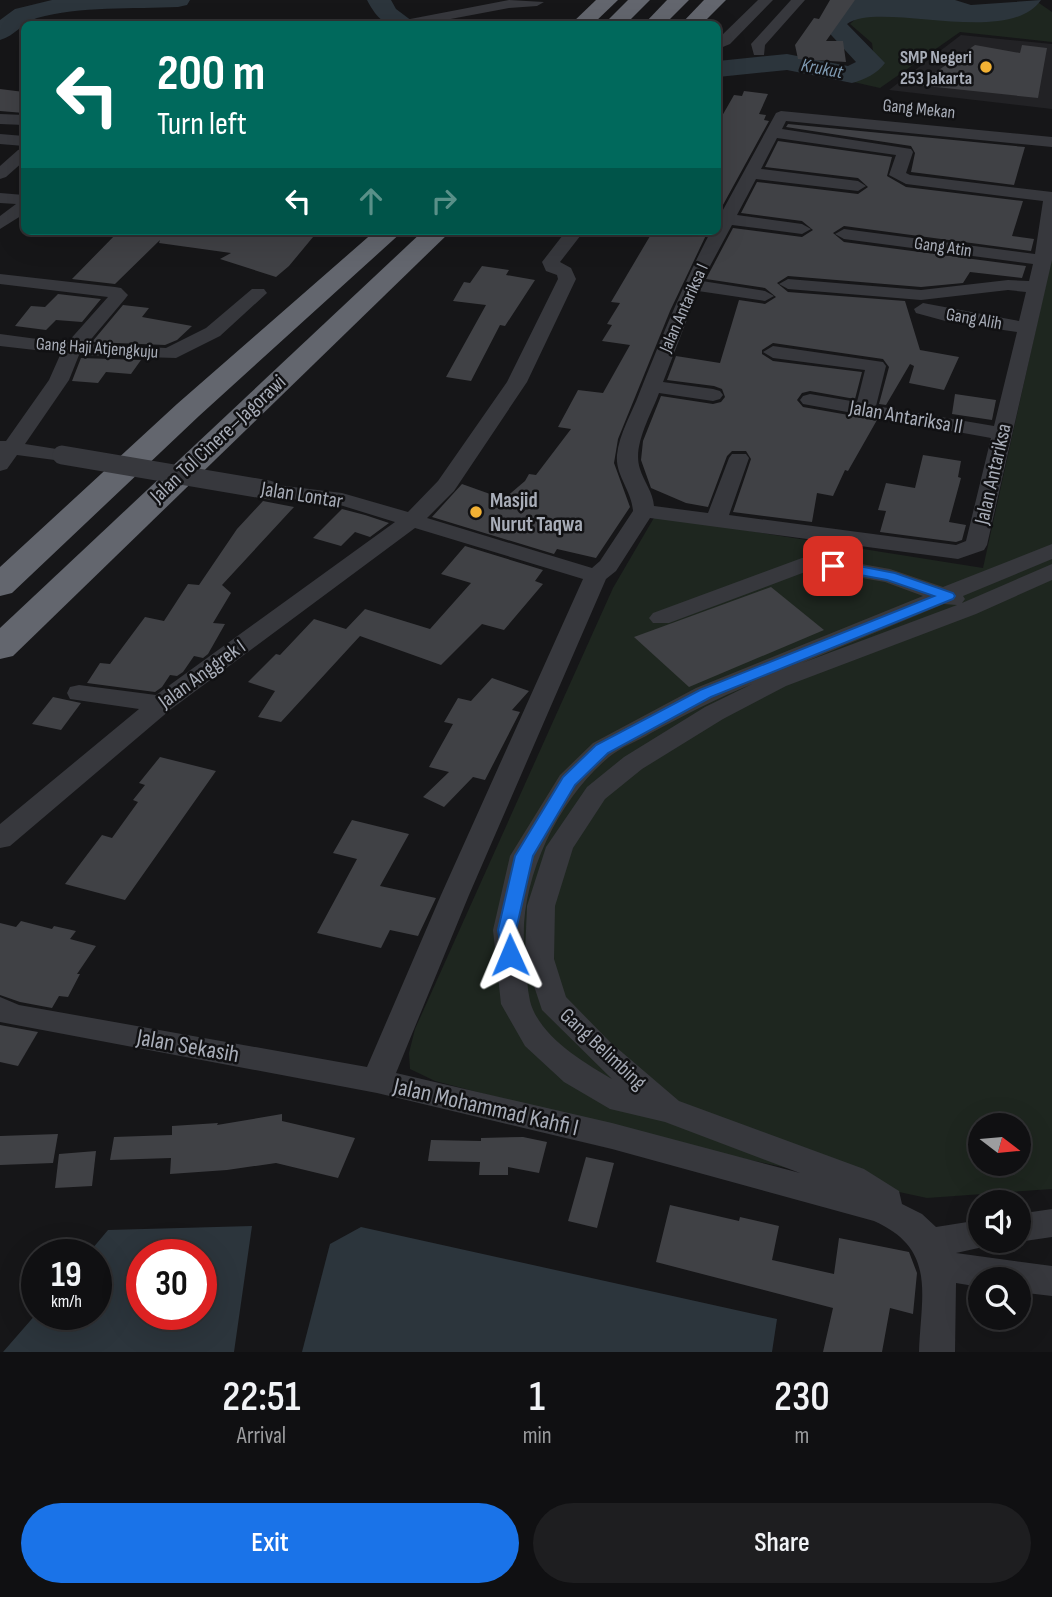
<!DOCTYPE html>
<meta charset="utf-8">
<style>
:root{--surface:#101012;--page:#1e1e20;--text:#f1f3f6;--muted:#9c9d9f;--line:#303032;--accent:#1a73e8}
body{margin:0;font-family:"Sofia Sans Condensed",sans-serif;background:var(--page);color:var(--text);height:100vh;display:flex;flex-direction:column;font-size:26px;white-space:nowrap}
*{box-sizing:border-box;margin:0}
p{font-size:23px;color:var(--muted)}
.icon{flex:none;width:38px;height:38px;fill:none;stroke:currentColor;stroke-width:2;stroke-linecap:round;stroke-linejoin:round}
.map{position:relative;height:1352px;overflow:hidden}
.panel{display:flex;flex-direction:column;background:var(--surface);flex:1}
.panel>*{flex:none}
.top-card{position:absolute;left:21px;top:21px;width:700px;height:214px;border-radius:10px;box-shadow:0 7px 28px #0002,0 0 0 2px var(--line);background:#00695c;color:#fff;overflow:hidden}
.needle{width:46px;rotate:106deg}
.controls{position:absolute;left:968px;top:1113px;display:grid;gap:14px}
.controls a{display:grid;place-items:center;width:63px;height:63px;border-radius:50%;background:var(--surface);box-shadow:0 7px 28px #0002,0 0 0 2px var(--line);font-size:35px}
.speed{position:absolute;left:21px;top:1239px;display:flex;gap:14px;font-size:35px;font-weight:700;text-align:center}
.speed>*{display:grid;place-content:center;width:91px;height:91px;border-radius:50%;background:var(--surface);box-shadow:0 7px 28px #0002,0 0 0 2px var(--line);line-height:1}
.speed small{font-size:18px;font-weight:400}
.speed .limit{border:10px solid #d22;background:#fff;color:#111}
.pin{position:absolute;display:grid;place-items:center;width:60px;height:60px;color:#fff;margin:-30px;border-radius:14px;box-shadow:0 4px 10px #0006}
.me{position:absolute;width:77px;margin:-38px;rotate:359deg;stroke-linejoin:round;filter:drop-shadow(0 0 5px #0008)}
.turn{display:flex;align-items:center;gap:24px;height:147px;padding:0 21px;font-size:32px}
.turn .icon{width:91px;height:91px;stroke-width:2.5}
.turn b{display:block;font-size:49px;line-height:60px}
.lanes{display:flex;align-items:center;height:66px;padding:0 21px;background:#0003;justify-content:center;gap:35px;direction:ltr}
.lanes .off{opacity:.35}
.eta{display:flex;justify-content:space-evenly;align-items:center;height:119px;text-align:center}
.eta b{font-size:42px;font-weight:600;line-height:49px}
.button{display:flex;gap:14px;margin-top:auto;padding:14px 21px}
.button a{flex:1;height:80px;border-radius:42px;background:var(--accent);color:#fff;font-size:28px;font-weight:600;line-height:80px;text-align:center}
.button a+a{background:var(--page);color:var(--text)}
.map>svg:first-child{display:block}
.built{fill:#222225}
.green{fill:#1e261f;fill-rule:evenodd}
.water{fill:#2c353c;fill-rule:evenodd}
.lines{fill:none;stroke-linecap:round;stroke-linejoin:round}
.river{fill:#2c353c;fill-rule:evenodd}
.building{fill:#404145}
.minor{fill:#37383d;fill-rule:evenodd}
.highway{fill:#63666e;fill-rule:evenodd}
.minor-bridge{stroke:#37383d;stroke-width:19}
.route{fill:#1a73e8;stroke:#114b97;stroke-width:2}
.poi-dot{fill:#f2b134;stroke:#111113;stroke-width:2.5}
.labels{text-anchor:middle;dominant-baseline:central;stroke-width:5;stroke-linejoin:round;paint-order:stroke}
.far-poi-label{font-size:18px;font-weight:bold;fill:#a8adb8;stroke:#111113;text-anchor:end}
.far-street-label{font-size:18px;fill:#a8adb8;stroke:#111113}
.far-water-label{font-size:19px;font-style:italic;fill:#7f9bb3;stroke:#111113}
.street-label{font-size:21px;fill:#a8adb8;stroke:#111113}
.poi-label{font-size:21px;font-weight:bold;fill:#a8adb8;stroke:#111113;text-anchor:start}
.near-street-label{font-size:24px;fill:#a8adb8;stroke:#111113}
</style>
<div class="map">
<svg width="1052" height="1352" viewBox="0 0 1052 1352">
<rect width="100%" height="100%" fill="#161618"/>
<polygon class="built" points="961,35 1052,44 1052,109 889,90"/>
<g class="green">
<polygon points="1036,1 1052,12 1052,42 960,32 880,88 849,81 881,64 874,58 872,43 850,24 866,9 929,13 953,9 971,14 1017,11"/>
<path d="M1052 256V1189L927 1198 680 1145 435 1081 410 1069 409 1053 415 1029 613 588 655 516 983 568ZM980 1125H1018V1164H980Z"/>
</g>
<g class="water">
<path d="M252 1226 234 1352H3L37 1313 96 1314V1255H87L108 1230ZM142 1255H201V1314H142Z"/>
<polygon points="361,1227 777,1319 772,1352 302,1352 330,1244"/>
</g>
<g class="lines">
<g class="river">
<path d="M52 0H190L187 5 178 7C134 9 79 6 37 18 23 22 15 36 0 40V20L15 9Z"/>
<path d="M367 0H391L396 9 416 24C388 26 381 26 367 0Z"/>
<path d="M855 0H955L971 5 1041 0C1008 48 880 0 847 24L885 63C878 73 864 80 852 83L787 70 718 77V61L787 54 848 66 856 62 821 24 837 4Z"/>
</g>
</g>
<g class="building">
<polygon points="830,0 855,0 826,41 843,41 846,62 798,59 795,45 814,18 819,19"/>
<polygon points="975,45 1020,53 1022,45 1047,48 1038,98 917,85"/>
<polygon points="0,89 24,92 24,113 0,111"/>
<polygon points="744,91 768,94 759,114 766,115 764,120 769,121 718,214 718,123 734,95 742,96"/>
<polygon points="788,124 1025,147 1014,185 911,172 915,153 911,146 786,127"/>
<polygon points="778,141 892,157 887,176 906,187 1023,201 1012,236 1034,239 1031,251 844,226 833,233 844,242 1026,266 1022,278 970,272 963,283 921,287 788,276 777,283 788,292 905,301 920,350 959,357 944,390 909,383 914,366 910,364 886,405 879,404 889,367 883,359 773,343 762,350 762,354 773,361 862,372 855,399 810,391 802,393 797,400 803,407 877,420 848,471 845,470 833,496 817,493 812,522 733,512 751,459 746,451 732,451 727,456 708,507 686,503 651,488 641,460 643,441 661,396 713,404 721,402 725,397 722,389 714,386 667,380 676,356 720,363 739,300 765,304 776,297 765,288 706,279 733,228 802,237 813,230 802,221 741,213 757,182 858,194 868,187 858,178 765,167"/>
<polygon points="119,231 318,231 289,266 276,277 220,259 231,253 159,243 160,240 115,284 72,279"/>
<polygon points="653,231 708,231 670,311 618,439 614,463 630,507 596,558 557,549 554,554 432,517 462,484 504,499 525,481 529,474 536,475 571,429 558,427 578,390 603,393 630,345 602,341 612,325 607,324 620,303 611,302"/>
<polygon points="482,266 509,270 506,275 535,280 505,326 500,325 471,381 446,377 486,305 453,301 464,282 470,283"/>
<polygon points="58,294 101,299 82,322 56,320 46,330 15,326 31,306 45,307"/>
<polygon points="123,305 149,308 142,317 192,326 177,340 165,345 92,342"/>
<polygon points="81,358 141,360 131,374 106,372 98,383 72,381"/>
<polygon points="955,394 996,400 992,420 952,414"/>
<polygon points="923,455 961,461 958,477 961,478 949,522 966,525 962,540 956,542 880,532 886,511 878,510 886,483 915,488"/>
<polygon points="263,501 294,507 222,585 231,593 213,623 225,624 208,654 203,658 194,656 183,672 177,676 170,675 162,687 155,692 87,683 100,663 110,664 145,617 164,621 188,584 199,585 237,529"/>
<polygon points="342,509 365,515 389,523 370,537 355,532 341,546 313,538"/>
<polygon points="465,546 543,570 535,581 543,584 504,630 482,624 441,665 360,636 281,722 258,717 275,691 248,682 276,654 280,655 314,619 346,629 365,609 430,629 471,583 441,574"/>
<polygon points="771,587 824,630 689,687 634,637"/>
<polygon points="492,678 529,691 512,710 520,712 485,780 473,777 444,807 423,797 449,772 429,767 453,724 444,722 458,698 471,701"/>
<polygon points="53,697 81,703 61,730 32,724"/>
<polygon points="160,757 216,771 125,900 65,884 102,835 112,838 138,802 133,800 145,785 139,783"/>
<polygon points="352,820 409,834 380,886 436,898 418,936 390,930 381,948 317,933 357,859 333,853"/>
<polygon points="21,921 52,929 54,926 76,931 70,939 96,946 77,974 80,974 68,997 59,996 52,1008 20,1002 0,995 0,923 16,927"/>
<polygon points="0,1025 38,1032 18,1066 0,1062"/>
<polygon points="282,1114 282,1121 355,1138 338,1178 276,1163 227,1170 170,1174 171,1158 110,1160 114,1137 172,1135 172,1126 218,1123 217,1125"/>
<polygon points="58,1134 53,1163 0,1165 0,1136"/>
<polygon points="523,1137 547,1142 539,1173 508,1167 508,1175 479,1175 480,1162 428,1161 431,1140 481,1141 481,1138"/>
<polygon points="96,1151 92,1186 55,1188 59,1154"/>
<polygon points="586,1157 614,1163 597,1228 568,1221"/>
<polygon points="670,1205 739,1221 740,1217 779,1226 772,1260 834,1274 839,1238 909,1252 917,1273 913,1314 890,1308 882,1352 823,1352 833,1308 656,1262"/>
</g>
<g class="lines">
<g class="minor">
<polygon points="509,0 544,2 537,6 509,8 424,24 398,24 405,20"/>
<polygon points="758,0 773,0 730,44 718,49 718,39"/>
<polygon points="791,0 805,0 765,45 764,55 754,55 751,44"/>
<path d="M781 111 1052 137V147L786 121 782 129 911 149 913 152 906 173 910 175 1052 192V260L987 545 984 550 958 559 650 518 616 571 606 579 469 895 396 1073 612 1123 800 1173 665 1122 610 1109 564 1082 525 1046 501 1004 493 930 510 856 560 775 593 743 696 688 923 596 885 582 833 573 805 572 669 623H653L649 618 653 613 802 558 833 559 890 569 943 587 1052 544V559L963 596 965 599 962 603 1052 564V580L976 614 786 686 723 719 642 769 605 799 573 848 555 906 554 959 566 997 610 1042 679 1101 864 1169 899 1191 902 1204 922 1214 936 1227 980 1220V1241H994L992 1245 956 1253 1052 1266V1296L1018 1292V1279H980V1287L956 1283 955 1352H919C921 1294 937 1249 874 1221L612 1149 377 1093 0 1022V997L19 1005 367 1067 441 895 583 579 415 528 170 710 10 846 0 848V824L139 709 70 699 67 693 70 687 79 685 156 695 395 522 340 505 261 495 258 490 261 485 269 484 342 493 408 512 438 481 507 382 558 279 557 275 546 271 542 262 566 231H584L560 262 571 268 576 279 527 382 454 491 427 518 592 568 600 561 633 511C632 491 615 475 617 455 619 434 632 413 639 394 661 339 683 284 711 231H718V219L776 113ZM777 138 896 155 889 175 906 184 1043 201 1035 254 844 229 835 234 844 239 1033 264 1029 281 1008 280 921 290 788 279 779 284 788 289 921 300 1008 290 1026 292 1019 321 923 303 914 309 916 313 949 322 1017 332 994 426 876 406 886 366 883 362 773 346 763 352 773 358 865 370 857 402 810 394 803 396 800 400 803 404 991 438 966 541 956 545 729 515 749 458 746 454H732L729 458 708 513 654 506C653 492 644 482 640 469 632 446 651 415 659 393L713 401 720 399 723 395 720 391 713 389 663 382 698 291 765 301 774 296 765 291 702 281 732 225 802 234 811 229 802 224 737 215 756 179 858 191 866 186 858 181 761 169ZM944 604 957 605 802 663ZM752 684 705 707 624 757 587 787 546 847 527 906 525 955C516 886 556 801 609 757 621 747 638 741 651 733 685 715 717 698 752 684ZM526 962 542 1010 612 1079C583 1062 539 1036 530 1001 527 988 527 975 526 962Z"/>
<polygon points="0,114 24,115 24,125 0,124"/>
<polygon points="0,134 24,136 24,146 0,144"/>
<polygon points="24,148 24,161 6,177 0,179 0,166 18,150"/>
<polygon points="0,193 24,195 24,214 0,229 0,216 16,204 0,203"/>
<polygon points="0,274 115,287 121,288 128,295 125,299 87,344 166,348 206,328 252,289 264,289 267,293 220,336 176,358 79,355 69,380 25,444 69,451 72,455 69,459 62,461 17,455 7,469 0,471 0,441 6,441 49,380 61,353 0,346 0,334 67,343 108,297 0,284"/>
<polygon points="1052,1209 1052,1237 1018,1242 1013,1241 1018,1241 1018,1214"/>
</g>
<g class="highway">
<polygon points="596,0 618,0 593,24 571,24"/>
<polygon points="628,0 650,0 626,24 604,24"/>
<polygon points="667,0 689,0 665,24 644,24"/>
<polygon points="704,0 726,0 702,24 681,24"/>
<polygon points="375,231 403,231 199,416 12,593 0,596 0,567 177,404"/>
<polygon points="423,231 451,231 13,656 0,659 0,628"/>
</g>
<polyline class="minor-bridge" points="62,455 269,490"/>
</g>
<polygon class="route" points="833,561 895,573 953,593 955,596 953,599 711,697 608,753 575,785 533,856 516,930 519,955 517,960 503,960 498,930 515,856 563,777 596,745 700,690 934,596 887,580 827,569 825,566 827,562"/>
<g class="poi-dot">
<circle cx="986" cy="67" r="7"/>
<circle cx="476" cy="512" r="7"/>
</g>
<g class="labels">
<g class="far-poi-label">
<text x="972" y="57">SMP Negeri<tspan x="972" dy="21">253 Jakarta</tspan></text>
</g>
<g class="far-street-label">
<text transform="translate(919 109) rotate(6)">Gang Mekan</text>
<text transform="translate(943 247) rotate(8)">Gang Atin</text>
<text transform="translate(684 308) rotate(-66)">Jalan Antariksa I</text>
<text transform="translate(974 319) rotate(10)">Gang Alih</text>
<text transform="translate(97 348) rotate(4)">Gang Haji Atjengkuju</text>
</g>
<g class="far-water-label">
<text transform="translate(822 69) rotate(11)">Krukut</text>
</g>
<g class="street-label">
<text transform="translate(906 417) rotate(10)">Jalan Antariksa II</text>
<text transform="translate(218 439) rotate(-43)">Jalan Tol Cinere–Jagorawi</text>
<text transform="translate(993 474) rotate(-77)">Jalan Antariksa</text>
<text transform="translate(302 495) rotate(9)">Jalan Lontar</text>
<text transform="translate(202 674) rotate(-36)">Jalan Anggrek I</text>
<text transform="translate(603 1049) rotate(43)">Gang Belimbing</text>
</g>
<g class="poi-label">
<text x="490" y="500">Masjid<tspan x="490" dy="24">Nurut Taqwa</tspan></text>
</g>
<g class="near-street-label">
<text transform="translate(188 1046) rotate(10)">Jalan Sekasih</text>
<text transform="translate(486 1107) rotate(13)">Jalan Mohammad Kahfi I</text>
</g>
</g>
</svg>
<div class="controls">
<a><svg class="needle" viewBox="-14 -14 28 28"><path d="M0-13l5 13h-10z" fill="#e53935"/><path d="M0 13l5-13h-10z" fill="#9c9d9f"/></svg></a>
<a><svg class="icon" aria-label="sound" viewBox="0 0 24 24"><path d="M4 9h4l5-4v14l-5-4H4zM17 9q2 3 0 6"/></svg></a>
<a><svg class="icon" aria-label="search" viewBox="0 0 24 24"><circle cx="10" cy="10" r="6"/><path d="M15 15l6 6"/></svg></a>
</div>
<div class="speed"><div>19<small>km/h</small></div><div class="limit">30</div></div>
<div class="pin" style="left:833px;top:566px;background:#d93025"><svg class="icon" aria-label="arrive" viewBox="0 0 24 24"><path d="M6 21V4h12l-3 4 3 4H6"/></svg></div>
<svg class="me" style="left:510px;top:955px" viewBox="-20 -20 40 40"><path d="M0-17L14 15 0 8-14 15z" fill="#1a73e8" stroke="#fff" stroke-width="4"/></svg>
<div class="top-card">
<div class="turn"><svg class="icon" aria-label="left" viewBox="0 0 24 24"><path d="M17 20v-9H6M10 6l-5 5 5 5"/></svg><div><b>200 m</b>Turn left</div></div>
<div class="lanes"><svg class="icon" aria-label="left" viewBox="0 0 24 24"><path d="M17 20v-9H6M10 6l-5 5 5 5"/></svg><svg class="icon off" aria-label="ahead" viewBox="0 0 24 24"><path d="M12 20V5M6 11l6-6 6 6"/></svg><svg class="icon off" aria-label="right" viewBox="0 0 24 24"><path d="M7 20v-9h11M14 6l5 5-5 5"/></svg></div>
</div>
</div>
<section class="panel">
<div class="eta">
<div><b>22:51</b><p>Arrival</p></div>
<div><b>1</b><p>min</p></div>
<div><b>230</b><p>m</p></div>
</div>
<div class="button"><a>Exit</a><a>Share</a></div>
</section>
